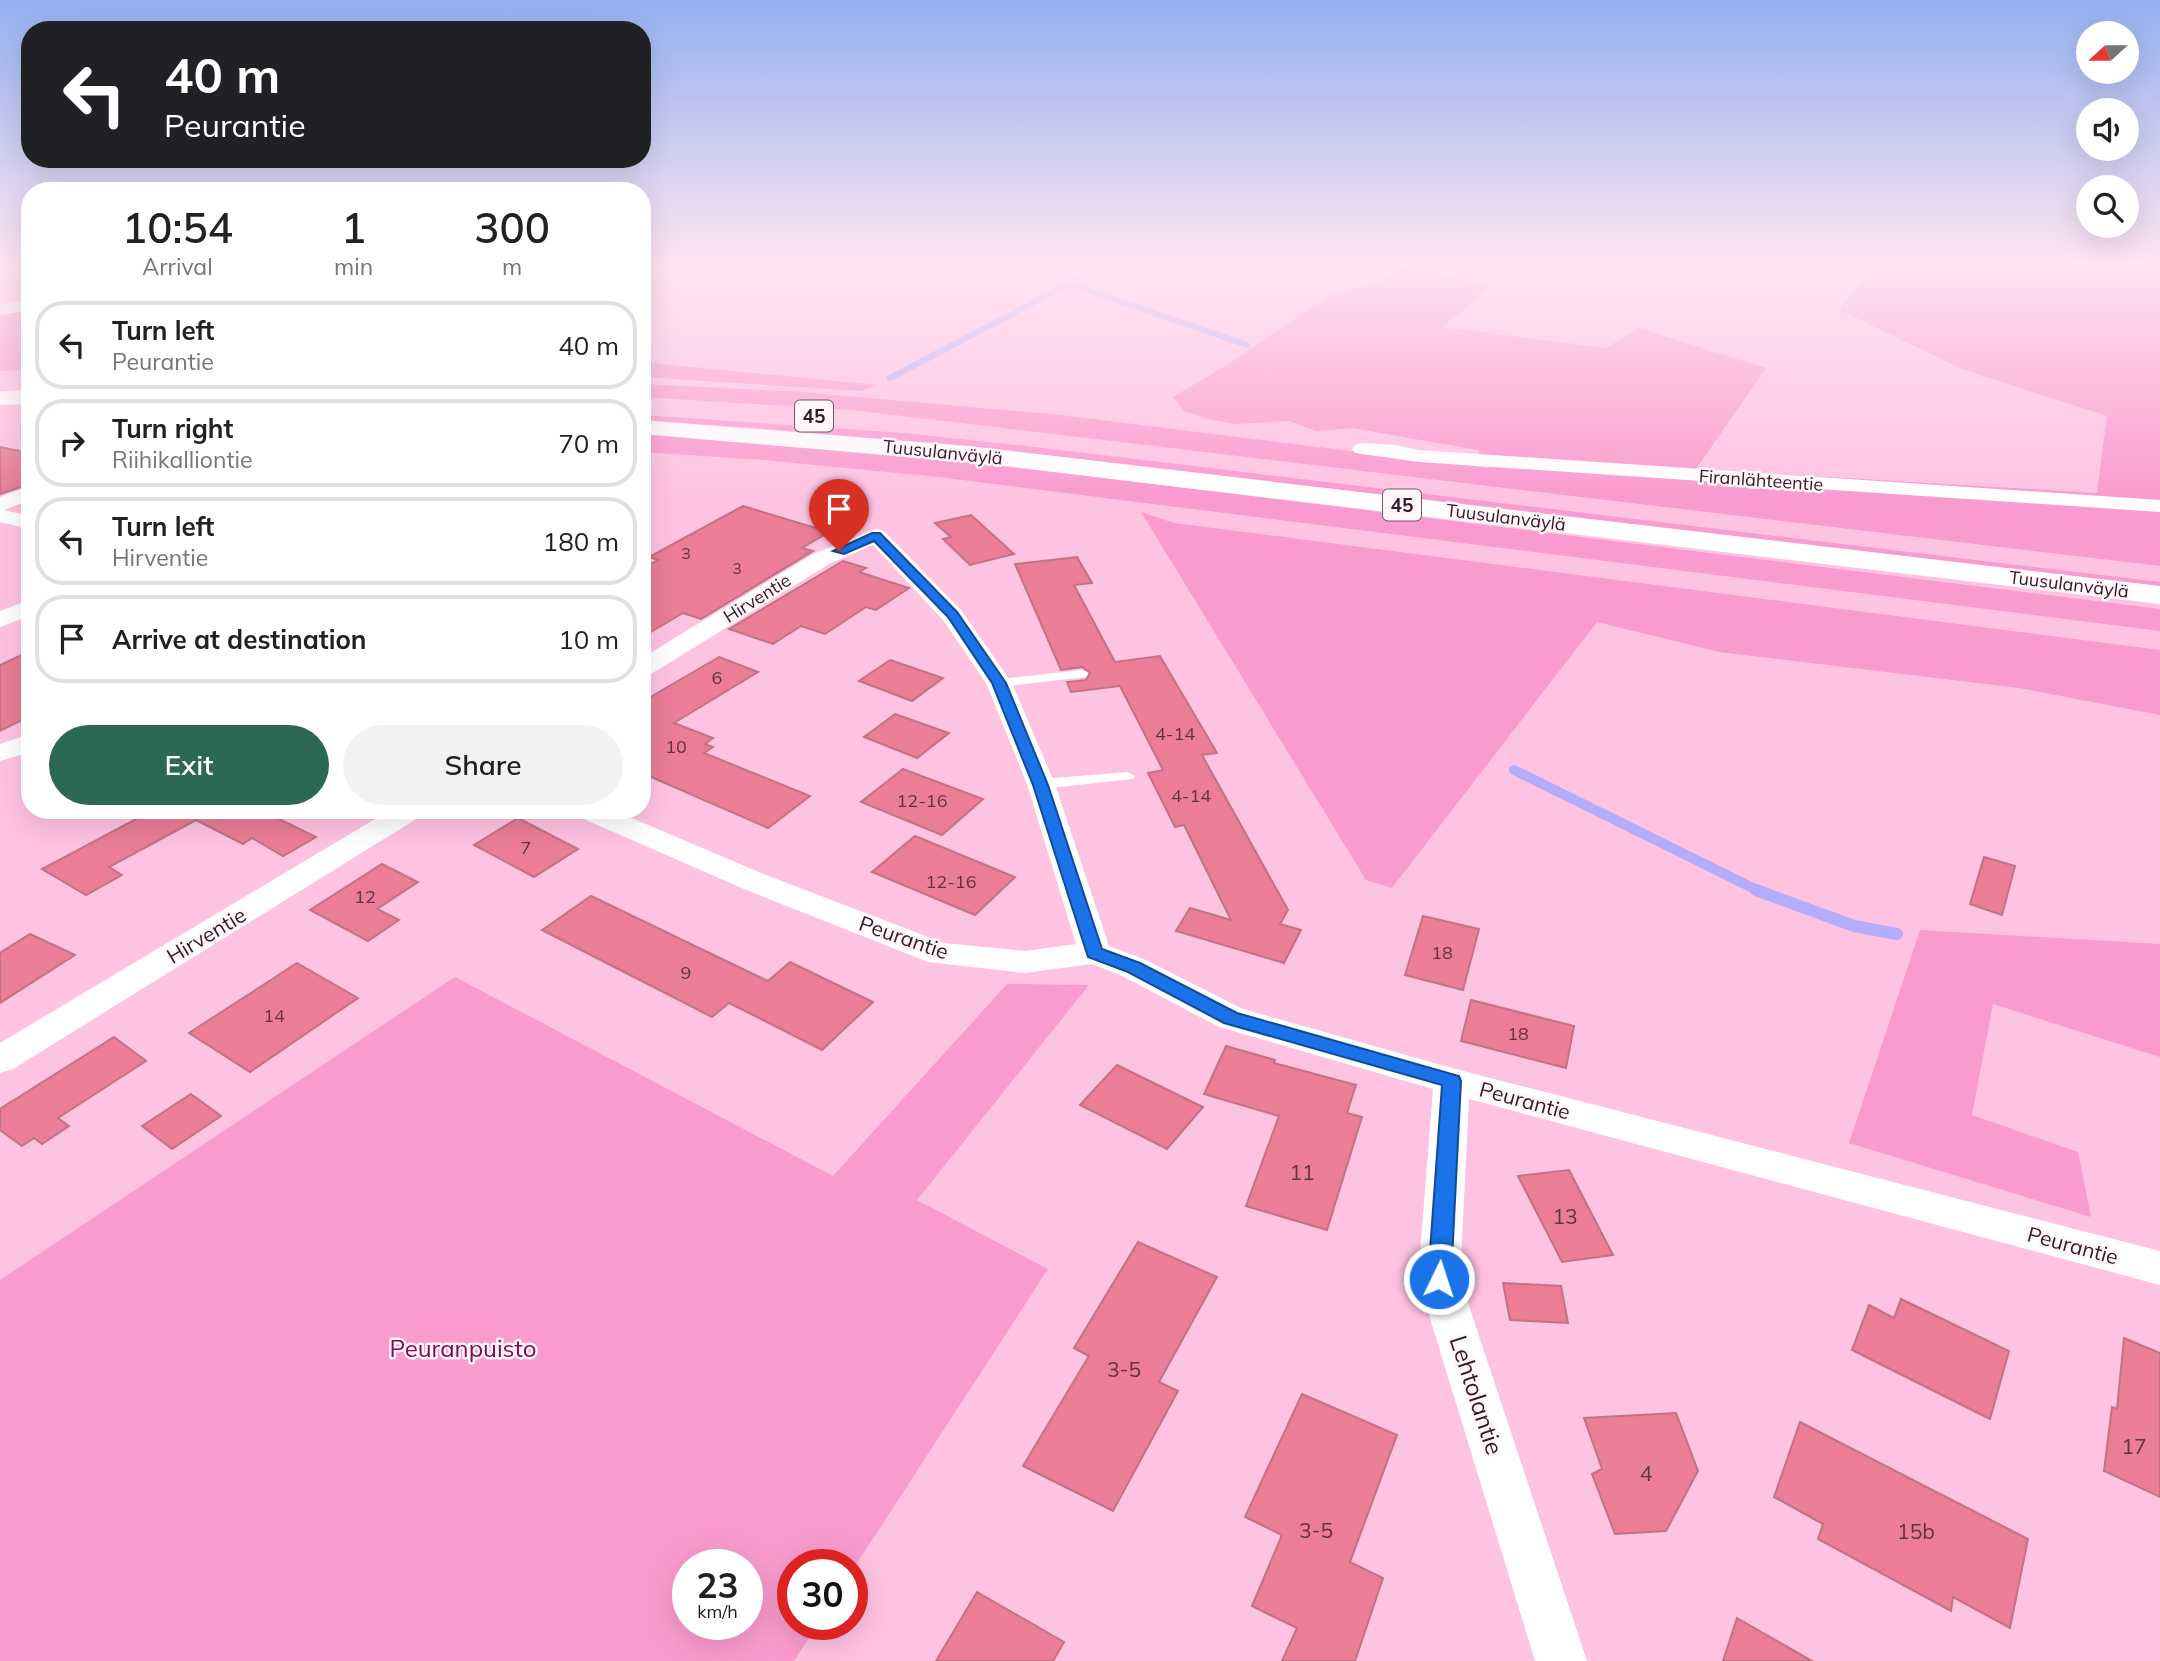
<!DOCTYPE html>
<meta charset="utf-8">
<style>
:root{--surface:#fff;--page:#f2f2f2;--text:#202124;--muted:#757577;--line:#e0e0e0;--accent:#2c6852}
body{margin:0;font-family:Mulish,sans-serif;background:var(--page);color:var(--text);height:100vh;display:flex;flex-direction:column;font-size:26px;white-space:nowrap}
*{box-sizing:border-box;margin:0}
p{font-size:23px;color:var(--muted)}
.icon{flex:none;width:38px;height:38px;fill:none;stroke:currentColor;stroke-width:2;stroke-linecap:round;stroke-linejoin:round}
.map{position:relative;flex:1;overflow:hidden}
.details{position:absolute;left:21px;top:182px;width:630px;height:637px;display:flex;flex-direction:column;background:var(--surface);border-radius:28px;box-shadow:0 7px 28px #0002}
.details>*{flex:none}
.banner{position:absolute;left:21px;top:21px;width:630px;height:147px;border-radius:28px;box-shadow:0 7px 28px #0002;background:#202124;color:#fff;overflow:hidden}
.needle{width:46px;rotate:249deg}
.buttons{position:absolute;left:2076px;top:21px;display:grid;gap:14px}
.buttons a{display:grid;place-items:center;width:63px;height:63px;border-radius:50%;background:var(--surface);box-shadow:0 7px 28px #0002;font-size:35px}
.speed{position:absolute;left:672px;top:1549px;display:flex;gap:14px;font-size:35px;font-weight:700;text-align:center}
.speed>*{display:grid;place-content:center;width:91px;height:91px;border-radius:50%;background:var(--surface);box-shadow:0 7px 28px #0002;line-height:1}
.speed small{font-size:18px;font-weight:400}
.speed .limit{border:10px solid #d22;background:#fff;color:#111}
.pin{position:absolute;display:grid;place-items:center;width:60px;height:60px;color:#fff;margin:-72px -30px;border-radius:50% 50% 50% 0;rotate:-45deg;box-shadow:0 0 7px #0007}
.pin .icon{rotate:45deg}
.me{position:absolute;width:77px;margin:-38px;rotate:4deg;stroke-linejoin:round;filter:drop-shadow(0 0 5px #0008)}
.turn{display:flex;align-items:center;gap:24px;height:147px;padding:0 28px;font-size:32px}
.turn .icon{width:91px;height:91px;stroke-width:2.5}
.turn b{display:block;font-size:49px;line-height:60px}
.eta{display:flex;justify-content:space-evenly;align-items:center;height:119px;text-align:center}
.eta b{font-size:42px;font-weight:600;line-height:49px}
.button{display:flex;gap:14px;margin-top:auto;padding:14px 28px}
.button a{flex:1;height:80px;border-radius:42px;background:var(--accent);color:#fff;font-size:28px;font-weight:600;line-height:80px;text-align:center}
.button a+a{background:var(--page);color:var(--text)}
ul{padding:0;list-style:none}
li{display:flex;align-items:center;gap:21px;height:88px;margin:0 14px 10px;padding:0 14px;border:4px solid var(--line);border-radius:28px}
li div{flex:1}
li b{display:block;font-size:26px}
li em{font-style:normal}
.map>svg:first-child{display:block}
.green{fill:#f99bce;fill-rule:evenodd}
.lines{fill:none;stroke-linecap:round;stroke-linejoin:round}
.stream-far2{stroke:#b3adfb;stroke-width:6}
.stream-far1{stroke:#b3adfb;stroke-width:10}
.stream{stroke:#b3adfb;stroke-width:12}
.building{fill:#eb7d96;stroke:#c17384;stroke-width:2}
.service{fill:#fff;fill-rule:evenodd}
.minor{fill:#fff;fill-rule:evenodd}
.primary{fill:#fff;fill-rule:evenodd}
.route{fill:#1a73e8;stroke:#114b97;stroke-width:2}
.labels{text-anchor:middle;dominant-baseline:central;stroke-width:5;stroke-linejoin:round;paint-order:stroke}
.far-number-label{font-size:16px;fill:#623244}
.far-street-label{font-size:18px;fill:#341928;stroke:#fef6f9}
.number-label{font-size:18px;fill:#623244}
.shield{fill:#fef6f9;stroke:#715b67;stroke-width:2}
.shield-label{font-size:19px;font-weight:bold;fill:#341928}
.street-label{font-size:21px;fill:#341928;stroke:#fef6f9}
.near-number-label{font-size:21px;fill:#623244}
.near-park-label{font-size:24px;fill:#83085c;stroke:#fef6f9}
.near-street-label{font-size:24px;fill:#341928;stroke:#fef6f9}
</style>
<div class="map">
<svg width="2160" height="1661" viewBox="0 0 2160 1661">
<rect width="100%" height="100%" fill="#ffc3e2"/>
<g class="green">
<polygon points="1410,264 1444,264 1434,273 1491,287 1442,327 1606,348 1639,328 1766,368 1696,469 2097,493 2107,416 1962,369 1840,310 1874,264 2160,264 2160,566 852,410 642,397 642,384 802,392 1061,415 1489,468 1478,450 1352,428 1316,431 1289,421 1236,424 1208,419 1184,411 1173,397 1227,365 1328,296 1374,283"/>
<polygon points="30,309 30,370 0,371 0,314"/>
<polygon points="642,362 877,385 861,391 642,377"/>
<polygon points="642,415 905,433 1052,449 2160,582 2160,590 1043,455 758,428 642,421"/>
<polygon points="642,434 1010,466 2160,609 2160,631 939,477 764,460 642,452"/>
<polygon points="1141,512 1174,523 2160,650 2160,715 2019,688 1719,652 1597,622 1392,888 1366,880"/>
<polygon points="1920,930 2160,944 2160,1057 1993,1004 1972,1115 2078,1152 2091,1217 1849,1143"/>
<path d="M455 977 833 1176 1007 984 1089 985 917 1200 1048 1269 852 1571V1564H793V1624H818L794 1661H0V1280ZM688 1564H747V1624H688Z"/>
</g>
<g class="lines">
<g class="stream-far2">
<polyline points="1070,284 1247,345"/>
<polyline points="890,378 1107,264"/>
</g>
<polyline class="stream-far1" points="1514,770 1759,891"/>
<polyline class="stream" points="1756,890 1854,926 1897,934"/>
</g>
<g class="building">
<polygon points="0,447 30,453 30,484 0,494"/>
<polygon points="743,506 829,532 802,548 813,551 701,619 683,613 642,637 642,569 658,560 649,557"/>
<polygon points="971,515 1014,554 970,565 943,539 951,537 935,523"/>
<polygon points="1077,557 1092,583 1074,585 1115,662 1160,656 1217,753 1202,755 1288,910 1280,924 1301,930 1284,963 1176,931 1190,908 1231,920 1184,825 1175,827 1148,773 1163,770 1120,686 1071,692 1067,682 1086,680 1090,673 1082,667 1061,670 1015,564"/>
<polygon points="843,561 866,568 859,572 909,588 876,610 866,607 825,634 801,626 773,644 729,629"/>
<polygon points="30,651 30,716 0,731 0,665"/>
<polygon points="719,657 758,672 674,723 713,738 705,744 713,747 704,753 810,796 768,828 642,773 642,702"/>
<polygon points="890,660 943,678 912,701 859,681"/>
<polygon points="895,714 949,733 917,758 864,737"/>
<polygon points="903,769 983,799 942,835 861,802"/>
<polygon points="153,810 261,810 316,837 283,856 252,838 243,844 196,820 109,867 122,875 86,895 42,869"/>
<polygon points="518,818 578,849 534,877 474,845"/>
<polygon points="915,836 1015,877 975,915 872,872"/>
<polygon points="1984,857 2015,866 2002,915 1970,904"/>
<polygon points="382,864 418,882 377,909 399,920 368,941 310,910"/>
<polygon points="591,896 768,981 790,962 873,1002 822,1050 729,1003 712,1017 542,930"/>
<polygon points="1423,916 1479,929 1463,990 1405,975"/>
<polygon points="30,934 75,955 0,1003 0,953"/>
<polygon points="297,963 358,998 250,1072 189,1033"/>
<polygon points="1471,1000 1574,1026 1566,1068 1461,1041"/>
<polygon points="114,1037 146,1061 58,1118 69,1126 42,1144 34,1138 22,1146 0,1130 0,1109"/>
<polygon points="1226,1046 1275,1060 1274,1063 1356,1085 1347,1113 1362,1117 1327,1230 1246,1206 1279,1116 1204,1094"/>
<polygon points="1117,1065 1203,1107 1167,1149 1080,1105"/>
<polygon points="191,1094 221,1116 172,1149 142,1126"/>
<polygon points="1569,1170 1613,1255 1562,1262 1518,1176"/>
<polygon points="1138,1242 1217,1277 1159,1382 1178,1391 1113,1511 1023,1466 1089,1356 1074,1348"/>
<polygon points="1503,1283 1561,1286 1568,1323 1510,1320"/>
<polygon points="1901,1299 2009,1351 1990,1419 1852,1350 1869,1305 1894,1318"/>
<polygon points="2124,1338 2160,1353 2160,1497 2104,1471 2112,1407 2117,1409"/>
<polygon points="1302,1394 1397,1435 1350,1562 1383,1578 1355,1661 1282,1661 1297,1628 1252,1606 1282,1535 1245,1517"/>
<polygon points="1676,1413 1698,1471 1666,1531 1615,1534 1592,1474 1602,1469 1584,1418"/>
<polygon points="1800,1422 2028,1539 2010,1628 1953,1597 1951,1611 1818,1539 1823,1524 1774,1497"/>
<polygon points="977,1592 1064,1642 1053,1661 936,1661"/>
<polygon points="1737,1618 1812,1661 1723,1661"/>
</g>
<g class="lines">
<g class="service">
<polygon points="1081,670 1086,671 1088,674 1086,677 999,687 992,683 999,679"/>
<polygon points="1128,772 1135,776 1133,779 1041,789 1033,784 1041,779"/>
</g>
<g class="minor">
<polygon points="30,300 30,310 0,315 0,305"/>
<polygon points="1362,443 1397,445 1419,450 2160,500 2160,512 1419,462 1355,453 1352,449 1355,445"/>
<polygon points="30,486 30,500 4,510 30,516 30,529 0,522 0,497"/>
<polygon points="876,529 884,531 961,610 1012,683 1055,784 1109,946 1146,960 1243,1009 1452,1068 2160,1251 2160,1285 1469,1099 1460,1279 1587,1661 1535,1661 1418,1279 1433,1089 1219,1027 1122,976 1092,964 1025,973 928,962 744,889 577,816 573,810 613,810 766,875 944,943 1025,951 1076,944 1027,784 986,683 943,620 873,545 829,564 651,674 642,677 642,658 813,554"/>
<polygon points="30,600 30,616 0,627 0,611"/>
<polygon points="30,734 30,752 0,761 0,744"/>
<polygon points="390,810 425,810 421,816 13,1069 0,1073 0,1043"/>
</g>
<g class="primary">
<polygon points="30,390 30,404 0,405 0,391"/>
<polygon points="642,420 969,446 2160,586 2160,604 969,462 642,434"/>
</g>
</g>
<linearGradient id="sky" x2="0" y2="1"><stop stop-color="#93b1f0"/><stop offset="0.53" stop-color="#ffe4f2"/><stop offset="1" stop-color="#ffe4f2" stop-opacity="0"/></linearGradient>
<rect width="2160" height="497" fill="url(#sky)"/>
<polygon class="route" points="872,533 880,533 957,612 1006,683 1048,785 1102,949 1140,963 1237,1013 1459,1076 1461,1081 1451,1279 1447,1285 1439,1288 1432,1285 1428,1279 1442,1085 1224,1023 1128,972 1088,957 1033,785 992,683 948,617 874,541 844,554 833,551"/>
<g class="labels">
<g class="far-number-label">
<text x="686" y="553">3</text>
<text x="737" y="568">3</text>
</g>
<g class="far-street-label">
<text transform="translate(943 452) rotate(6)">Tuusulanväylä</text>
<text transform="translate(1761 480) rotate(4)">Firanlähteentie</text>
<text transform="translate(1506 517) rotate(7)">Tuusulanväylä</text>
<text transform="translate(2069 584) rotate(7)">Tuusulanväylä</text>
<text transform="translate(757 598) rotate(-32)">Hirventie</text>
</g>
<g class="number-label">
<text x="717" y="677">6</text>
<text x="1175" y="733">4-14</text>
<text x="676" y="746">10</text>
<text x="1191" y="795">4-14</text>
<text x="922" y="800">12-16</text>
<text x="526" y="847">7</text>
<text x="951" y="881">12-16</text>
<text x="365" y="896">12</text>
<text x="1442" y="952">18</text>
<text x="686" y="972">9</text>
<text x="274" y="1015">14</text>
<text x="1518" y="1033">18</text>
</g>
<g class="shield">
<rect x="795" y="400.5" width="38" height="31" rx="5"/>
<rect x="1383" y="489.5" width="38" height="31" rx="5"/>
</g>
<g class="shield-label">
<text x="814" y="416">45</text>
<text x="1402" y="505">45</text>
</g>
<g class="street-label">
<text transform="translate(206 935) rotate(-31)">Hirventie</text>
<text transform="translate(904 937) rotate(19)">Peurantie</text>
<text transform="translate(1525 1100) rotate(15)">Peurantie</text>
<text transform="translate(2073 1245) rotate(15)">Peurantie</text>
</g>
<g class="near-number-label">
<text x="1302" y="1172">11</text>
<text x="1565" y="1216">13</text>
<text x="1124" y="1369">3-5</text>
<text x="2134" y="1446">17</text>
<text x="1646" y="1473">4</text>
<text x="1316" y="1530">3-5</text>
<text x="1916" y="1531">15b</text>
</g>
<g class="near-park-label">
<text x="463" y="1348">Peuranpuisto</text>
</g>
<g class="near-street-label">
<text transform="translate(1477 1395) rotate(72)">Lehtolantie</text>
</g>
</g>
</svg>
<div class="buttons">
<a><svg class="needle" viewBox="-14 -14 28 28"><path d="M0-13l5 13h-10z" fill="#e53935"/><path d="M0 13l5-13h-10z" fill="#757577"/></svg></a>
<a><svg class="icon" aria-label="sound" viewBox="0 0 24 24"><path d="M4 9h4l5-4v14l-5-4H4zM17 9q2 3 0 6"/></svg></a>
<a><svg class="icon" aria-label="search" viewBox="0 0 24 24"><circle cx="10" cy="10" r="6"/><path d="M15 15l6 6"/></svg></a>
</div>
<div class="speed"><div>23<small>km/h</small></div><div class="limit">30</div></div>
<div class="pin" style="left:839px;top:551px;background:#d93025"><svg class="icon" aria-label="arrive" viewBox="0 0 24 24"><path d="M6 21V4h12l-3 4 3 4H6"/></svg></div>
<svg class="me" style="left:1439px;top:1279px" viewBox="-20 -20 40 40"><circle r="17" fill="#1a73e8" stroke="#fff" stroke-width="3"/><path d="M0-11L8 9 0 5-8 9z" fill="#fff"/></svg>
<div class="banner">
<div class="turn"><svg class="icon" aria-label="left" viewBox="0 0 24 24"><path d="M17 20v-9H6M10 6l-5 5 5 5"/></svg><div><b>40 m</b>Peurantie</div></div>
</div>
<section class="details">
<div class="eta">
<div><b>10:54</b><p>Arrival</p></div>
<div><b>1</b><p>min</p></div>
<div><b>300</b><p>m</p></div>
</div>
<ul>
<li><svg class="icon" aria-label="left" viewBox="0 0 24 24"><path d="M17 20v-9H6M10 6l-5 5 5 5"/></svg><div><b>Turn left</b><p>Peurantie</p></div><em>40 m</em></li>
<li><svg class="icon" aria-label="right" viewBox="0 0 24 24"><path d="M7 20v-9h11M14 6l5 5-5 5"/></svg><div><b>Turn right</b><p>Riihikalliontie</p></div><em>70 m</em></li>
<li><svg class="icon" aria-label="left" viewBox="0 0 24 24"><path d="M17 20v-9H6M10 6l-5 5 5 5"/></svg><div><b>Turn left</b><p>Hirventie</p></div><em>180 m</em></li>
<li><svg class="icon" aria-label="arrive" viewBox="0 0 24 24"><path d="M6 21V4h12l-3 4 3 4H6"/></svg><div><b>Arrive at destination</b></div><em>10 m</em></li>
</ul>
<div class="button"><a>Exit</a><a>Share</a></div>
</section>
</div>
